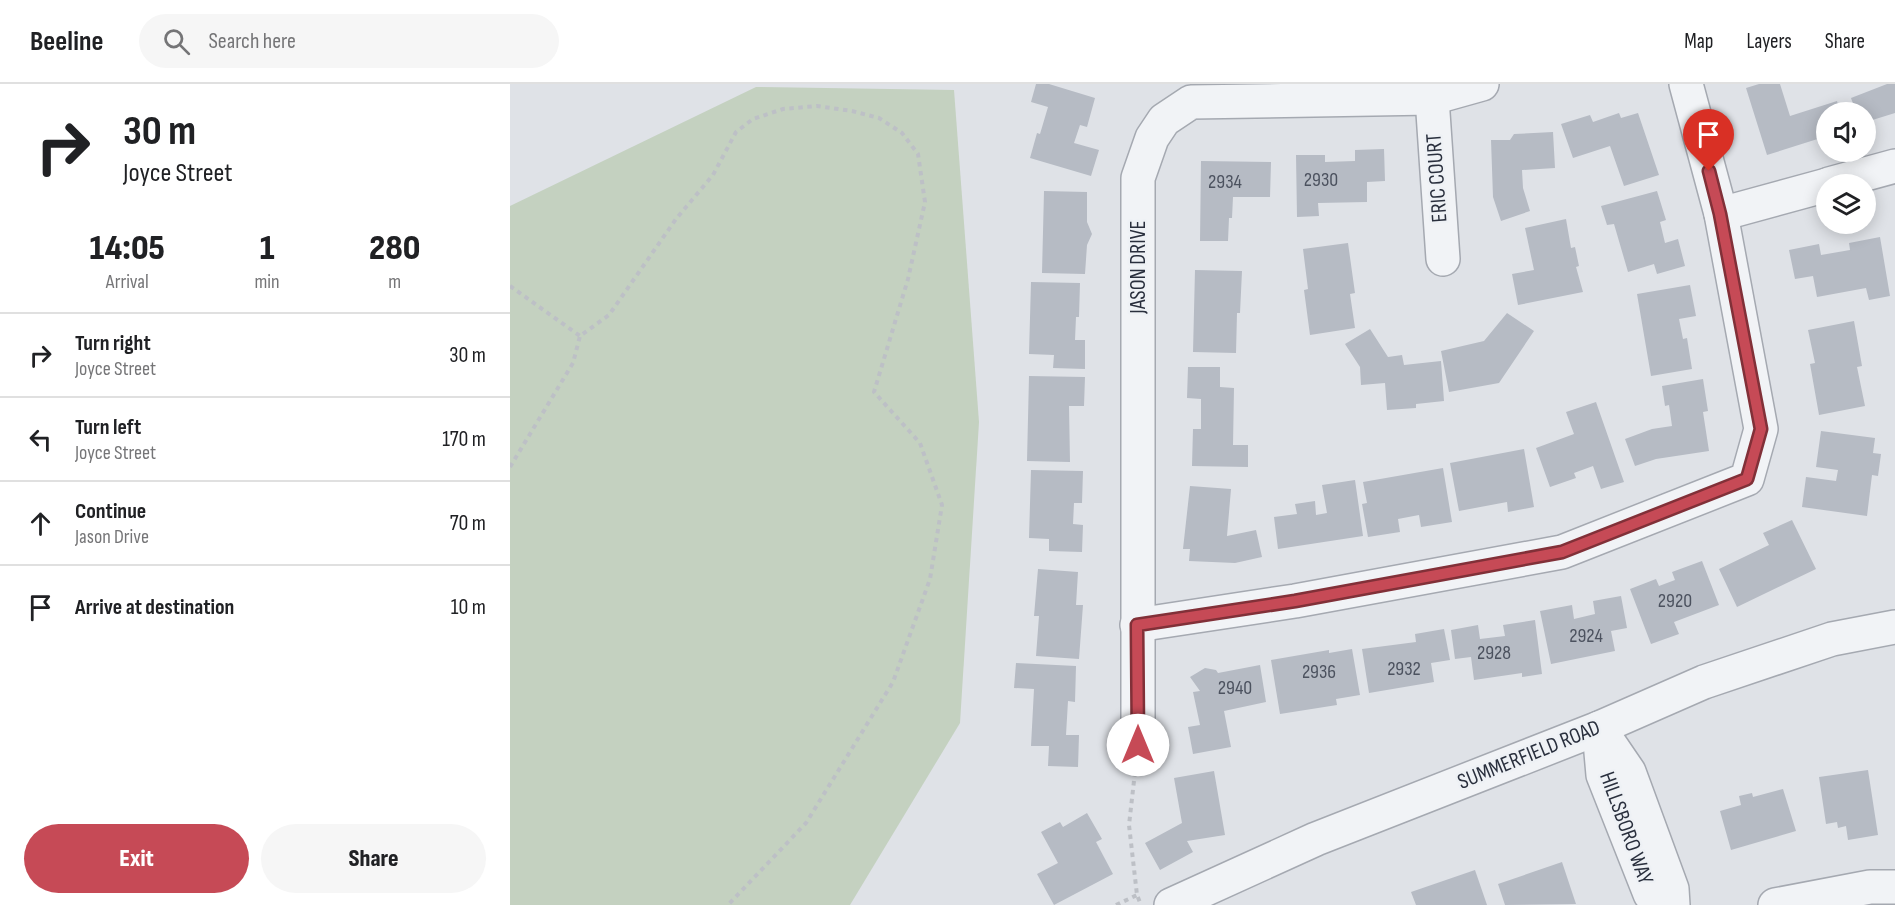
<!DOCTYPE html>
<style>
:root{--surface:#fff;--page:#f6f6f6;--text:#202124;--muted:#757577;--line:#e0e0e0;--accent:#c64a56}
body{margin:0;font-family:"Sofia Sans Condensed",sans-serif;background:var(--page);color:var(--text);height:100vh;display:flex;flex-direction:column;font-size:22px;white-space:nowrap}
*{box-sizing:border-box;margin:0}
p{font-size:20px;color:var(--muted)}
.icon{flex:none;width:33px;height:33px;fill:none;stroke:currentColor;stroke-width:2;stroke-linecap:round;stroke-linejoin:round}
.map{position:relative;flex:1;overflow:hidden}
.sheet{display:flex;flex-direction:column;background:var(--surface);width:510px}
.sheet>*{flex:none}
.guide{background:#fff;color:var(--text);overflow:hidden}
.buttons{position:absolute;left:1306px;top:18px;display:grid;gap:12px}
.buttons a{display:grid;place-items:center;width:60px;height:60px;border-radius:50%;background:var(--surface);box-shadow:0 3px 15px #0003;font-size:30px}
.pin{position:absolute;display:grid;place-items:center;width:51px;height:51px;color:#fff;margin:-62px -26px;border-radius:50% 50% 50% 0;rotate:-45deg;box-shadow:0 0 6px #0007}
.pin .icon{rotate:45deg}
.me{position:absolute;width:66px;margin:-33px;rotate:0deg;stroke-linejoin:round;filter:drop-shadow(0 0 4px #0008)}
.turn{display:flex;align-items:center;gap:21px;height:126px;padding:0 24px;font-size:27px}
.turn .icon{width:78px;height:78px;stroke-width:2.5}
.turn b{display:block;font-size:42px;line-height:51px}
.eta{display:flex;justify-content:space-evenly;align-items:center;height:102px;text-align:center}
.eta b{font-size:36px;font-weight:800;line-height:42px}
.primary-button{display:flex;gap:12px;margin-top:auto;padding:12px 24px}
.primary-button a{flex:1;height:69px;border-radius:36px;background:var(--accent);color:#fff;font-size:24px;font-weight:800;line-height:69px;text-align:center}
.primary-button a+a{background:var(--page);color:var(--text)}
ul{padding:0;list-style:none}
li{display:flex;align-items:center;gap:18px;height:84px;padding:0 24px;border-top:2px solid var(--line)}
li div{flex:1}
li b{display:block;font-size:22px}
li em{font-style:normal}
header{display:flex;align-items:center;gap:36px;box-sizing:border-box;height:84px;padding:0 30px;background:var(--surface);border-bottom:2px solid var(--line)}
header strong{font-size:28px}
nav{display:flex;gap:33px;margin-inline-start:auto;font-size:21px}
.search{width:420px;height:54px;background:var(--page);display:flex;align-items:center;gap:15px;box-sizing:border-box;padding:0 21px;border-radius:33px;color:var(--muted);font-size:22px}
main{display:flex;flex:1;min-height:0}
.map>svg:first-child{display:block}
.green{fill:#c4d1c0}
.building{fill:#b6bbc4}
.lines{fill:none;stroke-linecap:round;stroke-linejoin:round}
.minor-casing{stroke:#a5a9b1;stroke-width:36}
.path{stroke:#bdc0c6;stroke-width:4;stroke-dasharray:4.5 4.5;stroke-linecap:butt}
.minor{stroke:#f1f3f6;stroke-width:33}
.route-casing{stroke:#813038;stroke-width:15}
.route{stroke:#c64a56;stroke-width:10}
.labels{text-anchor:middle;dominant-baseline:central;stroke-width:5;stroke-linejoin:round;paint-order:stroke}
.number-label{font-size:20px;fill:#4c525f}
.street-label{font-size:22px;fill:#292f3d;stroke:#eef1f5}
</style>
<header>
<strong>Beeline</strong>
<div class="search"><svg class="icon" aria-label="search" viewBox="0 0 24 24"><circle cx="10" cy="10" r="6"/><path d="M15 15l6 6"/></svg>Search here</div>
<nav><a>Map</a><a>Layers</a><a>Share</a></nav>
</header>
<main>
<section class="sheet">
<div class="guide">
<div class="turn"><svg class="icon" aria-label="right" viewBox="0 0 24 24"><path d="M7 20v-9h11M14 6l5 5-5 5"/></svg><div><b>30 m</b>Joyce Street</div></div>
</div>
<div class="eta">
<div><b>14:05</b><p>Arrival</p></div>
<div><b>1</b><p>min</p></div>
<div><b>280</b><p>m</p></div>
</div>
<ul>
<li><svg class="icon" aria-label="right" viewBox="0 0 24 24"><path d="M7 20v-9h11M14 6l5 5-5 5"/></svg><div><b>Turn right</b><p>Joyce Street</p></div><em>30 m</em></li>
<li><svg class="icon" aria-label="left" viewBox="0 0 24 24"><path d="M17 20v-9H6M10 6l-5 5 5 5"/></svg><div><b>Turn left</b><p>Joyce Street</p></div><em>170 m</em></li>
<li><svg class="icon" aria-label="ahead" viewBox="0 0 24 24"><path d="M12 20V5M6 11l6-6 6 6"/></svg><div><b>Continue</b><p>Jason Drive</p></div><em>70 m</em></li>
<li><svg class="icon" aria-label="arrive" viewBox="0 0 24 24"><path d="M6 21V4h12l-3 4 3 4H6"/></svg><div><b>Arrive at destination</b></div><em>10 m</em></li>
</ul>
<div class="primary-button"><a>Exit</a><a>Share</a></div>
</section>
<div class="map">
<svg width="1385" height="821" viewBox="0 0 1385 821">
<rect width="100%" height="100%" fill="#dfe2e7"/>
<polygon class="green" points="246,3 444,6 469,338 450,639 340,821 0,821 0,122"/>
<g class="building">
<polygon points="526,0 539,0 585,14 577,43 570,41 564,59 589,66 581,92 520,74 527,49 530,50 538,23 521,18"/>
<polygon points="1249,0 1270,0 1280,32 1327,17 1330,28 1317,28 1317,52 1257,71 1236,4"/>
<polygon points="1377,0 1385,0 1385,29 1356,38 1356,28 1346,28 1341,14"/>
<polygon points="1109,29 1111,34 1128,29 1149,91 1114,102 1100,62 1063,74 1051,40 1080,31 1083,38"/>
<polygon points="1043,48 1045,84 1012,86 1013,104 1020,127 991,137 983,113 981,56 1000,56 1004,50"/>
<polygon points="874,65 875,97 857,98 857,118 808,119 809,132 787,133 786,71 815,71 815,78 845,77 845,66"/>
<polygon points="691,77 761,78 760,113 723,113 722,134 719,134 718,157 690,157"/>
<polygon points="534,107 577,108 577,138 582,150 577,161 575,190 532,189"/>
<polygon points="1147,107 1156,136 1150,138 1155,159 1168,155 1175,182 1147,190 1144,180 1118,188 1104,140 1097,141 1091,122"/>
<polygon points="1056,135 1061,164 1065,163 1069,182 1066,183 1073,208 1008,221 1002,190 1024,186 1015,144"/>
<polygon points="1370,153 1380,212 1359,216 1356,204 1307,213 1303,192 1285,195 1279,166 1309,160 1311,171 1340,166 1339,159"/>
<polygon points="838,159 845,209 840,210 845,244 800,251 794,206 798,205 793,165"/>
<polygon points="685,186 732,187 730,229 727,229 726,269 683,268"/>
<polygon points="521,198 570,199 569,233 566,233 565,256 575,256 575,285 543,284 544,271 519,270"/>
<polygon points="1180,201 1186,232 1169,235 1173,255 1177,254 1182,285 1141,292 1127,210"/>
<polygon points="997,229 1024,247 989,299 939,308 931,267 974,257"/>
<polygon points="1344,237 1352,282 1347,283 1355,322 1309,331 1300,280 1305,279 1298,246"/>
<polygon points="860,245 878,273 892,271 894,281 931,277 934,317 906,320 906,324 877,326 875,299 851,301 850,283 835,260"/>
<polygon points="678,283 710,283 710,303 724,304 723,361 738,361 738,383 682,382 683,345 691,345 691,315 677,314"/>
<polygon points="519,292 575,293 574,322 559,322 560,378 517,377"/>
<polygon points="1193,295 1198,327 1193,328 1199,367 1146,375 1125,382 1115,355 1142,345 1162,342 1159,321 1155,322 1152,302"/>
<polygon points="1086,318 1114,398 1091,405 1083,382 1064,389 1066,394 1040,403 1026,364 1064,350 1056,328"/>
<polygon points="1311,347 1365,354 1363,369 1371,370 1368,392 1362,391 1357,432 1292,423 1296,393 1326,397 1328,386 1306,383"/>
<polygon points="1014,365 1024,423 998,428 997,418 949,427 940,379"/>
<polygon points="933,384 942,438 911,443 909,431 888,435 890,448 858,453 852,420 857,419 853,398"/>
<polygon points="521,386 573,387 572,419 564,419 563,440 573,441 572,468 539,467 539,455 519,454"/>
<polygon points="845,396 853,452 768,465 764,433 787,430 785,420 805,417 806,431 817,429 812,401"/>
<polygon points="680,402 721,405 717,452 746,446 752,473 725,479 679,477 680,465 673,465"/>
<polygon points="1282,436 1306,485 1227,523 1209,485 1259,461 1253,449"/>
<polygon points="1192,477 1209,521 1164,538 1169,550 1141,560 1120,505 1146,495 1149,502 1165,496 1162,488"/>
<polygon points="528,485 568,488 566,521 573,521 569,575 526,572 529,532 524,532"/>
<polygon points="1111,512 1117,544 1101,547 1105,567 1041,580 1030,527 1062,521 1064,535 1085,530 1083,517"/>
<polygon points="1025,536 1032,590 1012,593 1012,589 964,596 961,573 945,575 941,546 968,541 970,555 995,552 993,541"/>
<polygon points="934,545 940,576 921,579 924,598 859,609 852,565 906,558 905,550"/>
<polygon points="842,565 850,611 826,615 827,621 770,630 761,576 819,566 819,569"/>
<polygon points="506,579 566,582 565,618 558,617 556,651 569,651 568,683 538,682 539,662 521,662 524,605 504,604"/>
<polygon points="750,581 756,618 714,627 721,663 683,670 678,643 690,641 683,608 690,607 680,593 695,584 706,586 708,589"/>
<polygon points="1358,686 1368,751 1338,756 1336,742 1328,744 1327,738 1316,740 1309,693"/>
<polygon points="704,687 715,751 677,757 683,768 650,786 635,759 672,739 664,694"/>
<polygon points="1273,705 1286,747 1221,766 1210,727 1231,721 1229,712 1242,709 1243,713"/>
<polygon points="577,729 592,755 586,758 603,790 544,821 527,790 548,779 531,748 550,738 553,743"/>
<polygon points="1052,778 1066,820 995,821 988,800"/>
<polygon points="965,786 977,821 906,821 901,808"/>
</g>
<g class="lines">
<defs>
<g id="minor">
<polyline points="922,14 933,175"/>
<polyline points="1319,100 1385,82"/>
<polyline points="1211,130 1317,101"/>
<polyline points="627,541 785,517 1052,468 1237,395 1251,345 1211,130 1176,0"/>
<polyline points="1089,644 1119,688 1162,805 1163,821"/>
<polyline points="1089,646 1093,691 1140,810"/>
<polyline points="628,661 628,94 642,54 654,36 681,18 922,14 972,0"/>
<polyline points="661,821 806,755 1089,644 1194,598 1322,555 1385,543"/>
<polyline points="1265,821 1360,803 1385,803"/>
</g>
</defs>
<use href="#minor" class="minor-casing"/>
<g class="path">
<polyline points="0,202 70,252"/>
<polyline points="0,383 63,279 70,252 99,231 166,135 203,91 226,48 243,35 273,25 307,22 342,27 369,34 392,49 408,70 415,118 398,195 364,308 410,359 432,421 420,495 383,598 296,739 218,821"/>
<polyline points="625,688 619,741 627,811 631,821"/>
<polyline points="606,821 627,811"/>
</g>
<use href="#minor" class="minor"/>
</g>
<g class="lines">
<defs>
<polyline id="route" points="628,661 627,541 785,517 1052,468 1237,395 1251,345 1210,130 1199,87"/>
</defs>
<use href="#route" class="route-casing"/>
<use href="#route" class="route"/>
</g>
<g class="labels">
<g class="number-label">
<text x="811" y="96">2930</text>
<text x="715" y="98">2934</text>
<text x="1165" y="517">2920</text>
<text x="1076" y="552">2924</text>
<text x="984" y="569">2928</text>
<text x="894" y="585">2932</text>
<text x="809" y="588">2936</text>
<text x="725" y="604">2940</text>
</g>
<g class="street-label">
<text transform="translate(927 94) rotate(-94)">ERIC COURT</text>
<text transform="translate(628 183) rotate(-90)">JASON DRIVE</text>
<text transform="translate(1019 671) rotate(-22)">SUMMERFIELD ROAD</text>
<text transform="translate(1116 744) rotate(70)">HILLSBORO WAY</text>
</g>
</g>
</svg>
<div class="buttons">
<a><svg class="icon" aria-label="sound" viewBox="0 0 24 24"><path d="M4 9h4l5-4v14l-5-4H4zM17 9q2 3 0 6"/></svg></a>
<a><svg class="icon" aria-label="layers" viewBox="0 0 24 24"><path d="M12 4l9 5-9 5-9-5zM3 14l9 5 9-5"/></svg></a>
</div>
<div class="pin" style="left:1199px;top:87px;background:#d93025"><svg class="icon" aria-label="arrive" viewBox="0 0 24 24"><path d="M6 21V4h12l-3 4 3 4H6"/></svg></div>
<svg class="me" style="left:628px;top:661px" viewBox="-20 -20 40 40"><circle r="19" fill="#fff"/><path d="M0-13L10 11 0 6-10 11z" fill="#c64a56"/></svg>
</div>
</main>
